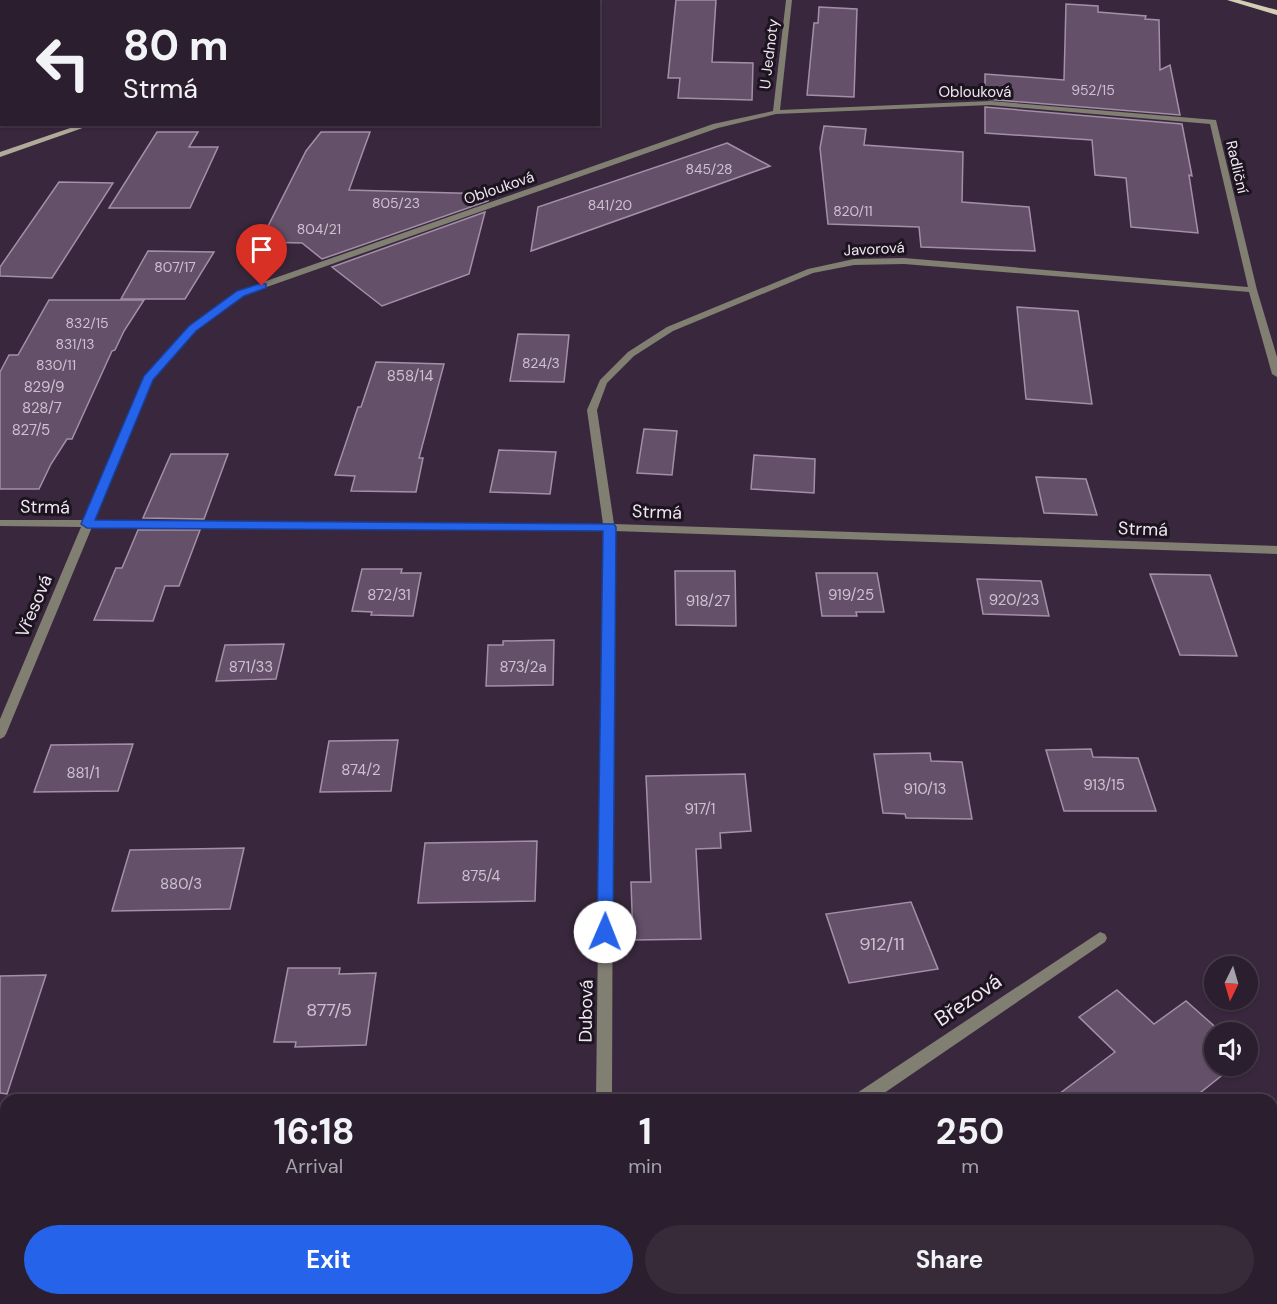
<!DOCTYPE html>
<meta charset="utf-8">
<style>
:root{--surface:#2b1e2e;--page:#372b3a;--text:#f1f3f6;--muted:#a6a2aa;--line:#473c4a;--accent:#2563eb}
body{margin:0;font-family:"DM Sans",sans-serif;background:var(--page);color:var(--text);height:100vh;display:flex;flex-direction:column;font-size:22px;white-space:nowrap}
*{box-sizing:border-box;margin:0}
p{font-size:20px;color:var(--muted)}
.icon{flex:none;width:33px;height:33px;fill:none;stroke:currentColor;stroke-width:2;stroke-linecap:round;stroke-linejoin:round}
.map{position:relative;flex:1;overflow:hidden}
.panel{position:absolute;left:0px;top:1094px;width:1278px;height:212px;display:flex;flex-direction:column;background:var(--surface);border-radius:18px 18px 0 0;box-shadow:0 2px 4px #0004,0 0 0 2px var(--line)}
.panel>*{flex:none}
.top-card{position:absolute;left:0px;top:0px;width:600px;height:126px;box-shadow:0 2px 4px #0004,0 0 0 2px var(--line);background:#2b1e2e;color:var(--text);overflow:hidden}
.needle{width:39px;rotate:185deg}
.controls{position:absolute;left:1204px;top:956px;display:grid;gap:12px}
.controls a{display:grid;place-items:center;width:54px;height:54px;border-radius:50%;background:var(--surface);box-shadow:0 2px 4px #0004,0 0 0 2px var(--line);font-size:30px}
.pin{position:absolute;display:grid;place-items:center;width:51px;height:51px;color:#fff;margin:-62px -26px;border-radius:50% 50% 50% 0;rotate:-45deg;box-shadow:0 0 6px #0007}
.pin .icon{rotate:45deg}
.me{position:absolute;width:66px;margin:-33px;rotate:1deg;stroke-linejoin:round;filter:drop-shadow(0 0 4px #0008)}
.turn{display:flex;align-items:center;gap:21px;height:126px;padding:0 24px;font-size:27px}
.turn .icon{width:78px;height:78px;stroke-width:2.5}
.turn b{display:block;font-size:42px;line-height:51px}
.eta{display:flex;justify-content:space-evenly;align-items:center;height:102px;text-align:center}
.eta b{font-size:36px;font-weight:700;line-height:42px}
.primary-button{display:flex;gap:12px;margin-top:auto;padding:12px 24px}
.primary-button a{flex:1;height:69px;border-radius:36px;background:var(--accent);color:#fff;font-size:24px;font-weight:700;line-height:69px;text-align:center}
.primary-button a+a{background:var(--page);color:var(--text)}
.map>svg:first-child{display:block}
.building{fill:#645169;stroke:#a48fa9;stroke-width:1.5}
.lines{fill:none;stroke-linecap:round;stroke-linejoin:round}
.street{fill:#817e72;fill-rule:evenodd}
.secondary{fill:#b0ab98;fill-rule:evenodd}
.primary{fill:#d4ceb5;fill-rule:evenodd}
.route{fill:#2563eb;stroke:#184099;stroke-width:1.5}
.labels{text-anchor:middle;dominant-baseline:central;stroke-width:6;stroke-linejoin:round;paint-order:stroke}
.far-number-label{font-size:14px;fill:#cdc0d0}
.far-street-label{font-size:15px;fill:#f0e5f3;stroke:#1c141e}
.number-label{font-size:15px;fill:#cdc0d0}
.street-label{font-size:18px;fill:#f0e5f3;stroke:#1c141e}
.near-number-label{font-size:18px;fill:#cdc0d0}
.near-street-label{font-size:21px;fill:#f0e5f3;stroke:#1c141e}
</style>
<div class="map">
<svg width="1277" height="1304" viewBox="0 0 1277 1304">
<rect width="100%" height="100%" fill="#39283d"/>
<g class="building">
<polygon points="676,0 716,0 712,62 753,63 752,100 678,98 680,78 668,78"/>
<polygon points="1066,4 1098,6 1098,12 1146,16 1145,19 1159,20 1160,70 1170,65 1180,115 985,99 985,74 1064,80"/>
<polygon points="819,7 857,9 854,97 807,95 814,23 818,23"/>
<polygon points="985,107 1182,124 1192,176 1189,175 1198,233 1131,227 1126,178 1095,175 1092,140 985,133"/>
<polygon points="824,126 866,129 864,145 963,152 962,202 1029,207 1035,251 921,247 919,227 828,224 820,148"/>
<polygon points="157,132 198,132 189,147 218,147 190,208 109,208"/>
<polygon points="321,132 370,132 349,190 490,194 488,201 322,259 302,243 260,242 306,151"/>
<polygon points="727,143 770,166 531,251 538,207"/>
<polygon points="59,182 113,183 52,278 0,276 0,267"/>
<polygon points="485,212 469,274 382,306 332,267"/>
<polygon points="148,251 214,252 185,299 121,299"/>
<polygon points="49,300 144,300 124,331 115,350 112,351 72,439 67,439 51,464 39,489 0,489 0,372 9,355 18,355"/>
<polygon points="1017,307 1078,311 1092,404 1026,399"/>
<polygon points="518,334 569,335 564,382 510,381"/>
<polygon points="376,362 444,364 419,458 423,458 416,492 351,491 355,476 335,475 358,407 361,407"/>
<polygon points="644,429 677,431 672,475 637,473"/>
<polygon points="499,450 556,452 550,494 490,492"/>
<polygon points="171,454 228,454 204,519 143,518"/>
<polygon points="754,455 815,459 814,493 751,489"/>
<polygon points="1036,477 1086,479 1097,515 1044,513"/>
<polygon points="138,530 200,530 179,586 165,586 153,621 94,620 116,568 122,568"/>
<polygon points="362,569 402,569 401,573 421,573 413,616 371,615 372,612 352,611"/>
<polygon points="675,571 735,571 736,626 676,625"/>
<polygon points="816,573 877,573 884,612 856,612 857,616 822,616"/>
<polygon points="1150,574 1210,575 1237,656 1180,655"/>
<polygon points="977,579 1041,581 1049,616 983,614"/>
<polygon points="554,640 553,685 486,686 488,645 503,645 503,641"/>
<polygon points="284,644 276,679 216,681 225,645"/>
<polygon points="398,740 391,791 320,792 329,741"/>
<polygon points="133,744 118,791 34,792 51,745"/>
<polygon points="1091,749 1093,757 1138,758 1156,811 1064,811 1046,750"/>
<polygon points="930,753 931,761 962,762 972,819 906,818 905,814 883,813 874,754"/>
<polygon points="745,774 751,831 720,833 721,848 696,849 701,939 633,940 631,882 651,882 646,776"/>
<polygon points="537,841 535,901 418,903 425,843"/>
<polygon points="244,848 230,909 112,911 130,850"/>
<polygon points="911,902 938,969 849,983 826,914"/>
<polygon points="288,968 340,968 339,974 376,973 366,1045 295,1047 296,1042 274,1042"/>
<polygon points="46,975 7,1094 0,1093 0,976"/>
<polygon points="1117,990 1154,1024 1186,1001 1221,1032 1215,1032 1215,1065 1235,1065 1191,1100 1051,1100 1115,1052 1079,1017"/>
</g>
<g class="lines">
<g class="street">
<path d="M786 0H792L780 110 990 101 1216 120 1257 290 1277 357V377L1272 374 1249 292 904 264 854 265 813 273 673 331 634 356 607 383 597 410 614 524 1277 546V554L614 531 612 1100H596L603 530 92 527 6 734 4 737 0 739V719L81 527 0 526V520H84L143 379 190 326 238 291 713 124 773 111ZM990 105 1210 124 1248 287 904 258 854 259 808 269 667 327 628 352 600 380 587 410 603 524 95 520 152 380 196 330 244 295 718 128 776 114Z"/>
<rect x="0" y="38" width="2" height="4"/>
<polygon points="1100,932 1105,934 1107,938 1105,942 874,1100 852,1100 854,1095"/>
<rect x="0" y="1273" width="6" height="18"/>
<rect x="621" y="1299" width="18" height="5"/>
</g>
<g class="secondary">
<polygon points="531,0 530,2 519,2"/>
<polygon points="82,124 94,124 0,157 0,152"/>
</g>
<polygon class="primary" points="1227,0 1240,0 1277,10 1277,15"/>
</g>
<polygon class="route" points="262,283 266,284 266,288 244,296 196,331 153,380 95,520 614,524 616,527 613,932 611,937 605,939 599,937 597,932 603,531 87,528 81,524 144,376 189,326 237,291"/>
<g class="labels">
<g class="far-number-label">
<text x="1093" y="90">952/15</text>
<text x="709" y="169">845/28</text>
<text x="396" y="203">805/23</text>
<text x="610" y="205">841/20</text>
<text x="853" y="211">820/11</text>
<text x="319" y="229">804/21</text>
<text x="175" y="267">807/17</text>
<text x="87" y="323">832/15</text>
<text x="75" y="344">831/13</text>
<text x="541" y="363">824/3</text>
<text x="56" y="365">830/11</text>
</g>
<g class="far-street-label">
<text transform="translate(769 54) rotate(-83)">U Jednoty</text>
<text x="975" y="92">Oblouková</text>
<text transform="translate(1237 167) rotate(77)">Radliční</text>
<text transform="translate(499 188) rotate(-19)">Oblouková</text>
<text transform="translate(874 249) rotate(-3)">Javorová</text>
</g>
<g class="number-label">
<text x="410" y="376">858/14</text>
<text x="44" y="387">829/9</text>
<text x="42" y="408">828/7</text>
<text x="31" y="430">827/5</text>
<text x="389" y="595">872/31</text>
<text x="851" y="595">919/25</text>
<text x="1014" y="600">920/23</text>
<text x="708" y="601">918/27</text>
<text x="251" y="667">871/33</text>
<text x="523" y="667">873/2a</text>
<text x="361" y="770">874/2</text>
<text x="83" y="773">881/1</text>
<text x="1104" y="785">913/15</text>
<text x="925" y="789">910/13</text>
<text x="700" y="809">917/1</text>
<text x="481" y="876">875/4</text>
<text x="181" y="884">880/3</text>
</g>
<g class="street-label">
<text transform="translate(45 507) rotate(1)">Strmá</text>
<text transform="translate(657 512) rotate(2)">Strmá</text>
<text transform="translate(1143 529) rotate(2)">Strmá</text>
<text transform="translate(34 606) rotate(-67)">Vřesová</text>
<text transform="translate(586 1011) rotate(-89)">Dubová</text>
</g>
<g class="near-number-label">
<text x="882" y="944">912/11</text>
<text x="329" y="1010">877/5</text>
</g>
<g class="near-street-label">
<text transform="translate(968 1000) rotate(-34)">Březová</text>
</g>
</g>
</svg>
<div class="controls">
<a><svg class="needle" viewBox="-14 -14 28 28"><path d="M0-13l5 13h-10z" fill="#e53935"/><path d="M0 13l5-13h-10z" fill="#a6a2aa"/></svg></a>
<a><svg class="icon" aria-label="sound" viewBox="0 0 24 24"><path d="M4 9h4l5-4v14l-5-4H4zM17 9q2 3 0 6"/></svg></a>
</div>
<div class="pin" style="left:262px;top:286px;background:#d93025"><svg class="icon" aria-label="arrive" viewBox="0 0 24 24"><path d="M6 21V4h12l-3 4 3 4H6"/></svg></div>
<svg class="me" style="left:605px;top:932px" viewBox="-20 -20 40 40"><circle r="19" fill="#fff"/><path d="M0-13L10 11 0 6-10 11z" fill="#2563eb"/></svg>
<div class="top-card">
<div class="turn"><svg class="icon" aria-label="left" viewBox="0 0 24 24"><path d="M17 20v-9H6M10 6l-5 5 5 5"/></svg><div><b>80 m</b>Strmá</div></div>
</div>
<section class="panel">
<div class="eta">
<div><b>16:18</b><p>Arrival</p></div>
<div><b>1</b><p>min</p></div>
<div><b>250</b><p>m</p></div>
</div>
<div class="primary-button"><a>Exit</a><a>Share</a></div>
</section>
</div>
